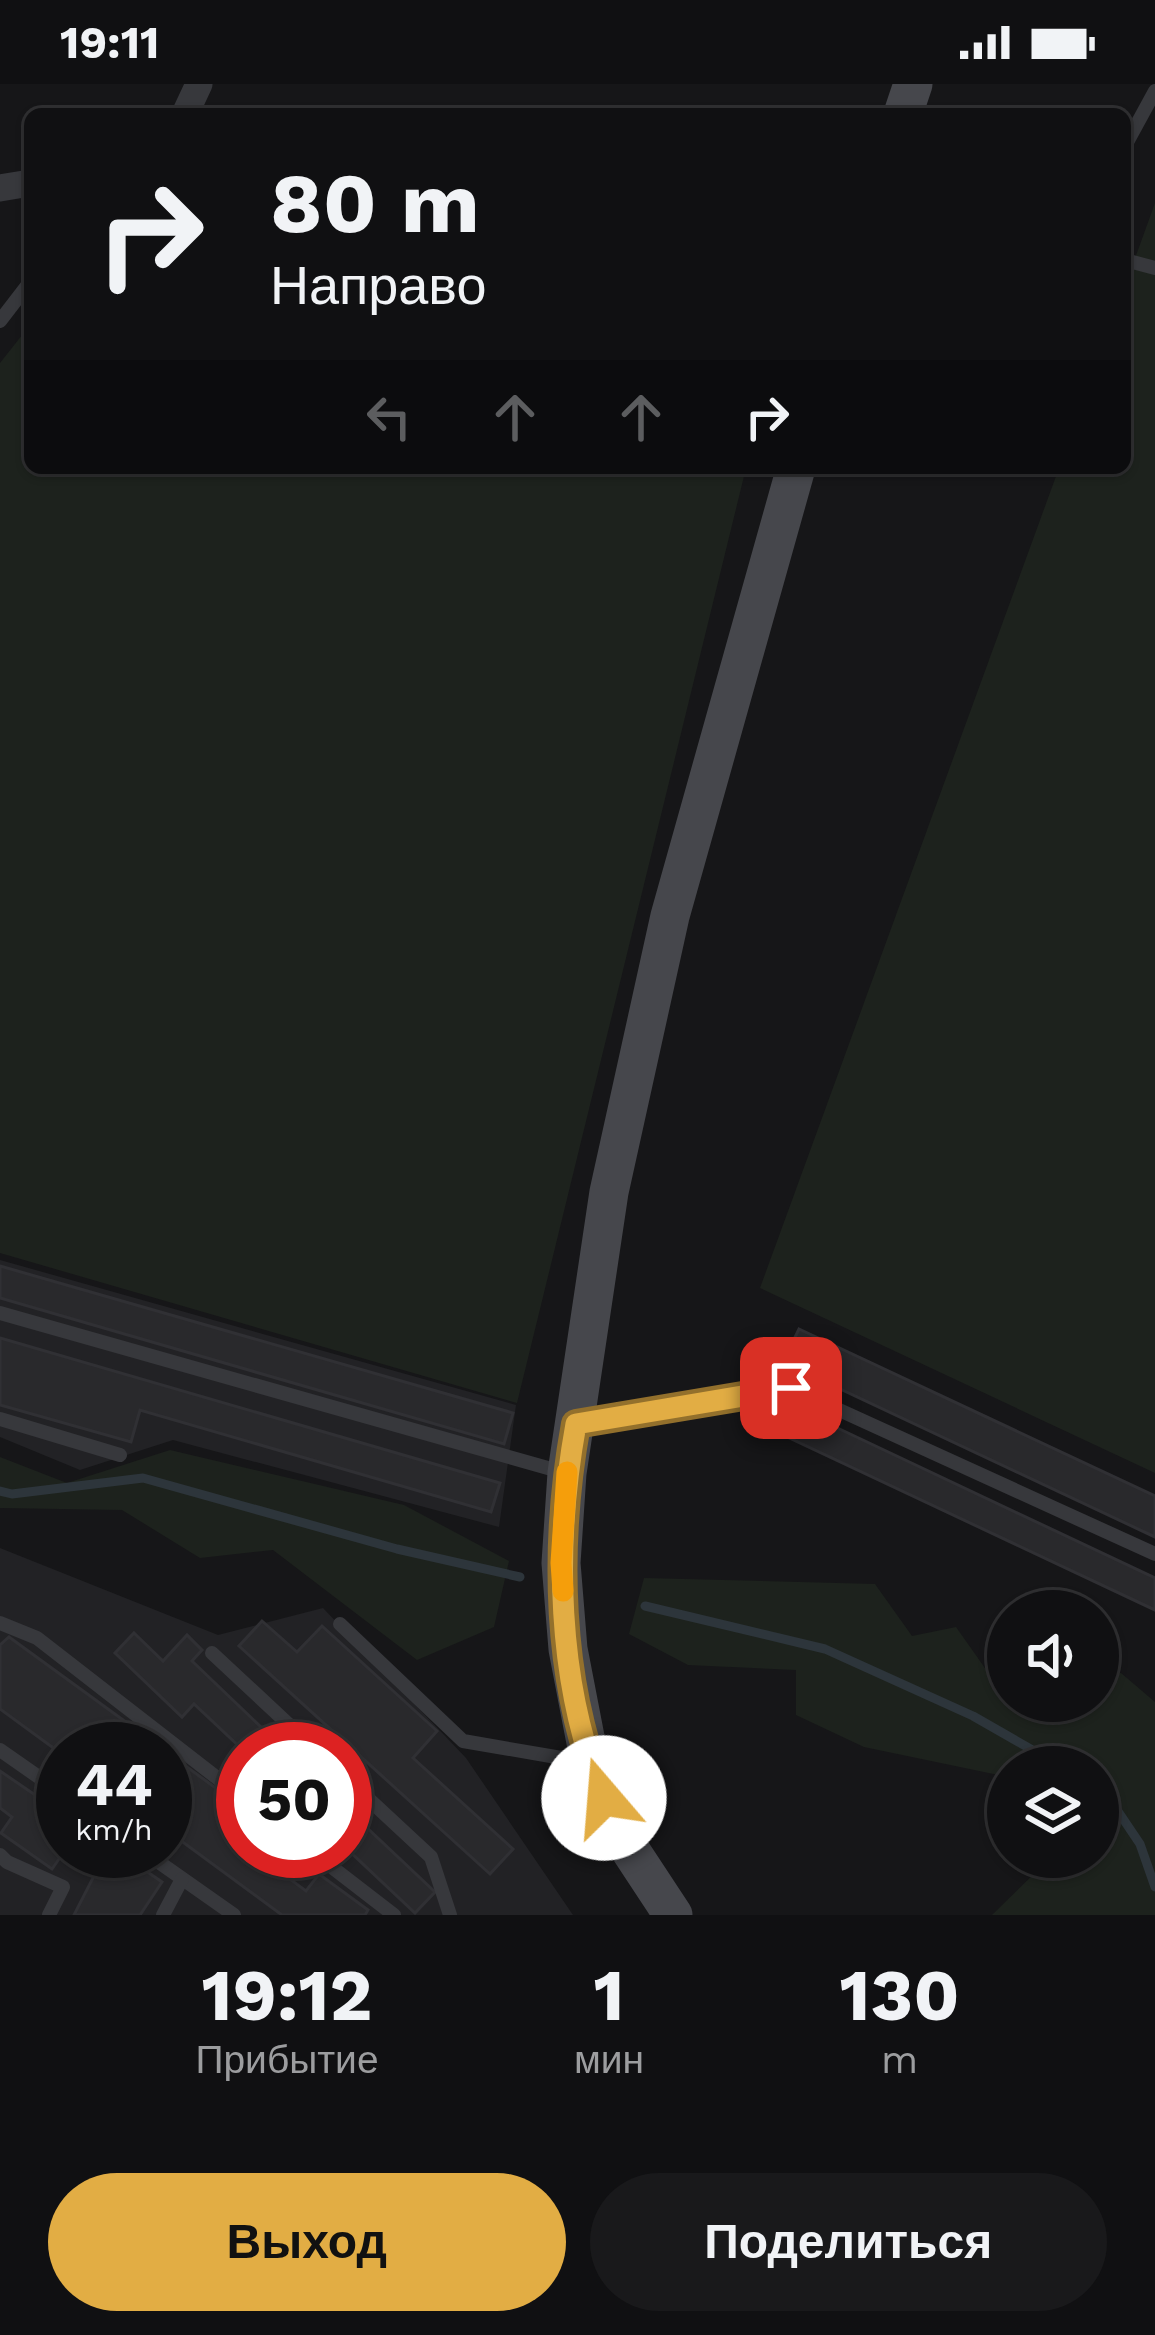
<!DOCTYPE html>
<html lang="ru">
<meta charset="utf-8">
<style>
:root{--surface:#101012;--page:#19191b;--text:#f1f3f6;--muted:#9c9d9f;--line:#303032;--accent:#e2ad44}
body{margin:0;font-family:"Work Sans",sans-serif;background:var(--page);color:var(--text);height:100vh;display:flex;flex-direction:column;font-size:45px;white-space:nowrap}
*{box-sizing:border-box;margin:0}
p{font-size:39px;color:var(--muted)}
.icon{flex:none;width:66px;height:66px;fill:none;stroke:currentColor;stroke-width:2;stroke-linecap:round;stroke-linejoin:round}
.map{position:relative;height:1831px;overflow:hidden}
.details{display:flex;flex-direction:column;background:var(--surface);flex:1}
.details>*{flex:none}
.hud{position:absolute;left:24px;top:24px;width:1107px;height:366px;border-radius:18px;box-shadow:0 3px 9px #0004,0 0 0 3px var(--line);background:#101012;color:var(--text);overflow:hidden}
.fabs{position:absolute;left:987px;top:1506px;display:grid;gap:24px}
.fabs a{display:grid;place-items:center;width:132px;height:132px;border-radius:50%;background:var(--surface);box-shadow:0 3px 9px #0004,0 0 0 3px var(--line);font-size:60px}
.speed{position:absolute;left:36px;top:1638px;display:flex;gap:24px;font-size:60px;font-weight:700;text-align:center}
.speed>*{display:grid;place-content:center;width:156px;height:156px;border-radius:50%;background:var(--surface);box-shadow:0 3px 9px #0004,0 0 0 3px var(--line);line-height:1}
.speed small{font-size:30px;font-weight:400}
.speed .limit{border:18px solid #d22;background:#fff;color:#111}
.pin{position:absolute;display:grid;place-items:center;width:102px;height:102px;color:#fff;margin:-51px;border-radius:24px;box-shadow:0 6px 18px #0006}
.me{position:absolute;width:132px;margin:-66px;rotate:342deg;stroke-linejoin:round;filter:drop-shadow(0 0 9px #0008)}
.turn{display:flex;align-items:center;gap:42px;height:252px;padding:0 48px;font-size:54px}
.turn .icon{width:156px;height:156px;stroke-width:2.5}
.turn b{display:block;font-size:84px;line-height:102px}
.lanes{display:flex;align-items:center;height:114px;padding:0 48px;background:#0003;justify-content:center;gap:60px;direction:ltr}
.lanes .off{opacity:.35}
.eta{display:flex;justify-content:space-evenly;align-items:center;height:204px;text-align:center}
.eta b{font-size:72px;font-weight:700;line-height:84px}
.cta{display:flex;gap:24px;margin-top:auto;padding:24px 48px}
.cta a{flex:1;height:138px;border-radius:72px;background:var(--accent);color:#111;font-size:48px;font-weight:700;line-height:138px;text-align:center}
.cta a+a{background:var(--page);color:var(--text)}
.status{display:flex;justify-content:space-between;align-items:center;height:84px;padding:0 60px;background:var(--surface);direction:ltr}
.status svg{height:33px;fill:currentColor}
.map>svg:first-child{display:block}
.built{fill:#222225;fill-rule:evenodd}
.green{fill:#1d221d}
.lines{fill:none;stroke-linecap:round;stroke-linejoin:round}
.stream{stroke:#2d353b;stroke-width:9}
.building{fill:#29292c;stroke:#303034;stroke-width:3}
.lane{stroke:#37383c;stroke-width:14}
.street{stroke:#37383c;stroke-width:27}
.secondary{stroke:#46474c;stroke-width:39}
.route-casing{stroke:#93702c;stroke-width:30}
.route{stroke:#e2ad44;stroke-width:21}
.slow{stroke:#f59e0b;stroke-width:21}
</style>
<div class="status"><b>19:11</b><svg viewBox="0 0 49 12"><path d="M0 12V9h3v3zM5 12V6h3v6zM10 12V3h3v9zM15 12V0h3v12zM26 1h20v11H26zM47 4h2v5h-2z"/></svg></div>
<div class="map">
<svg width="1155" height="1831" viewBox="0 0 1155 1831">
<rect width="100%" height="100%" fill="#161618"/>
<g class="built">
<polygon points="0,1176 516,1321 499,1443 173,1356 80,1386 0,1353"/>
<path d="M0 1464 218 1551 323 1524 466 1674 573 1831H0ZM63 1665H165V1767H63ZM243 1665H345V1767H243Z"/>
</g>
<g class="green">
<polygon points="1155,119 1155,1389 760,1204 1059,384 1125,384 1125,202"/>
<polygon points="30,241 30,384 746,384 517,1319 0,1169 0,279"/>
<polygon points="170,1366 404,1421 509,1477 494,1543 417,1576 273,1466 200,1474 122,1426 0,1424 0,1373 67,1399"/>
<polygon points="644,1494 875,1500 912,1552 956,1543 999,1604 1008,1604 1008,1617 1098,1617 1098,1592 1121,1589 1155,1618 1155,1831 992,1831 1051,1773 1098,1773 1098,1683 1008,1683 1008,1693 864,1663 796,1631 796,1586 688,1581 629,1550"/>
</g>
<g class="lines">
<g class="stream">
<polyline points="0,1407 12,1410 143,1394 397,1465 520,1493"/>
<polyline points="645,1522 825,1565 973,1632 1062,1683"/>
<polyline points="1098,1704 1105,1708 1140,1760 1155,1803"/>
</g>
</g>
<g class="building">
<polygon points="0,1182 513,1329 504,1360 0,1214"/>
<polygon points="799,1245 1155,1412 1155,1453 783,1278"/>
<polygon points="0,1254 500,1399 491,1428 140,1326 131,1358 0,1321"/>
<polygon points="793,1323 1155,1494 1155,1526 781,1350"/>
<polygon points="262,1537 297,1568 322,1542 437,1647 413,1674 513,1765 490,1790 239,1562"/>
<polygon points="134,1549 163,1577 187,1551 202,1566 192,1577 284,1665 243,1666 194,1620 182,1633 115,1569"/>
<polygon points="9,1553 163,1665 63,1665 63,1671 0,1625 0,1561"/>
<polygon points="165,1667 243,1724 243,1767 270,1767 264,1776 306,1807 319,1790 368,1826 365,1831 282,1831 165,1745"/>
<polygon points="0,1687 63,1730 63,1767 117,1767 162,1798 140,1831 74,1831 95,1790 64,1768 52,1785 1,1749 12,1733 0,1724"/>
<polygon points="345,1723 435,1808 415,1829 345,1763"/>
</g>
<g class="lines">
<g class="lane">
<polyline points="1125,62 1155,7"/>
<polyline points="1125,176 1155,184"/>
<polyline points="0,237 30,198"/>
<polyline points="0,1229 562,1388"/>
<polyline points="0,1335 120,1371"/>
<polyline points="581,1339 791,1304 1155,1470"/>
<polyline points="0,1539 37,1554 243,1714"/>
<polyline points="340,1540 463,1657 585,1678"/>
<polyline points="212,1569 315,1665"/>
<polyline points="0,1666 63,1710"/>
<polyline points="345,1693 431,1773 450,1831"/>
<polyline points="143,1767 234,1831"/>
<polyline points="311,1767 394,1831"/>
<polyline points="0,1771 7,1778 63,1803 49,1831"/>
<polyline points="163,1831 182,1795"/>
</g>
<g class="street">
<polyline points="185,30 199,0"/>
<polyline points="0,104 30,99"/>
</g>
<g class="secondary">
<polyline points="903,30 913,0"/>
<polyline points="673,1831 619,1749 590,1679 568,1565 561,1479 567,1389 609,1108 670,832 796,384"/>
</g>
</g>
<g class="lines">
<defs>
<path id="route" d="M604 1714C556 1599 554 1461 576 1340L791 1304"/>
</defs>
<use href="#route" class="route-casing"/>
<use href="#route" class="route"/>
<polyline class="slow" points="563,1507 561,1479 567,1388"/>
</g>
</svg>
<div class="fabs">
<a><svg class="icon" aria-label="sound" viewBox="0 0 24 24"><path d="M4 9h4l5-4v14l-5-4H4zM17 9q2 3 0 6"/></svg></a>
<a><svg class="icon" aria-label="layers" viewBox="0 0 24 24"><path d="M12 4l9 5-9 5-9-5zM3 14l9 5 9-5"/></svg></a>
</div>
<div class="speed"><div>44<small>km/h</small></div><div class="limit">50</div></div>
<div class="pin" style="left:791px;top:1304px;background:#d93025"><svg class="icon" aria-label="arrive" viewBox="0 0 24 24"><path d="M6 21V4h12l-3 4 3 4H6"/></svg></div>
<svg class="me" style="left:604px;top:1714px" viewBox="-20 -20 40 40"><circle r="19" fill="#fff"/><path d="M0-13L10 11 0 6-10 11z" fill="#e2ad44"/></svg>
<div class="hud">
<div class="turn"><svg class="icon" aria-label="right" viewBox="0 0 24 24"><path d="M7 20v-9h11M14 6l5 5-5 5"/></svg><div><b>80 m</b>Направо</div></div>
<div class="lanes"><svg class="icon off" aria-label="left" viewBox="0 0 24 24"><path d="M17 20v-9H6M10 6l-5 5 5 5"/></svg><svg class="icon off" aria-label="ahead" viewBox="0 0 24 24"><path d="M12 20V5M6 11l6-6 6 6"/></svg><svg class="icon off" aria-label="ahead" viewBox="0 0 24 24"><path d="M12 20V5M6 11l6-6 6 6"/></svg><svg class="icon" aria-label="right" viewBox="0 0 24 24"><path d="M7 20v-9h11M14 6l5 5-5 5"/></svg></div>
</div>
</div>
<section class="details">
<div class="eta">
<div><b>19:12</b><p>Прибытие</p></div>
<div><b>1</b><p>мин</p></div>
<div><b>130</b><p>m</p></div>
</div>
<div class="cta"><a>Выход</a><a>Поделиться</a></div>
</section>
